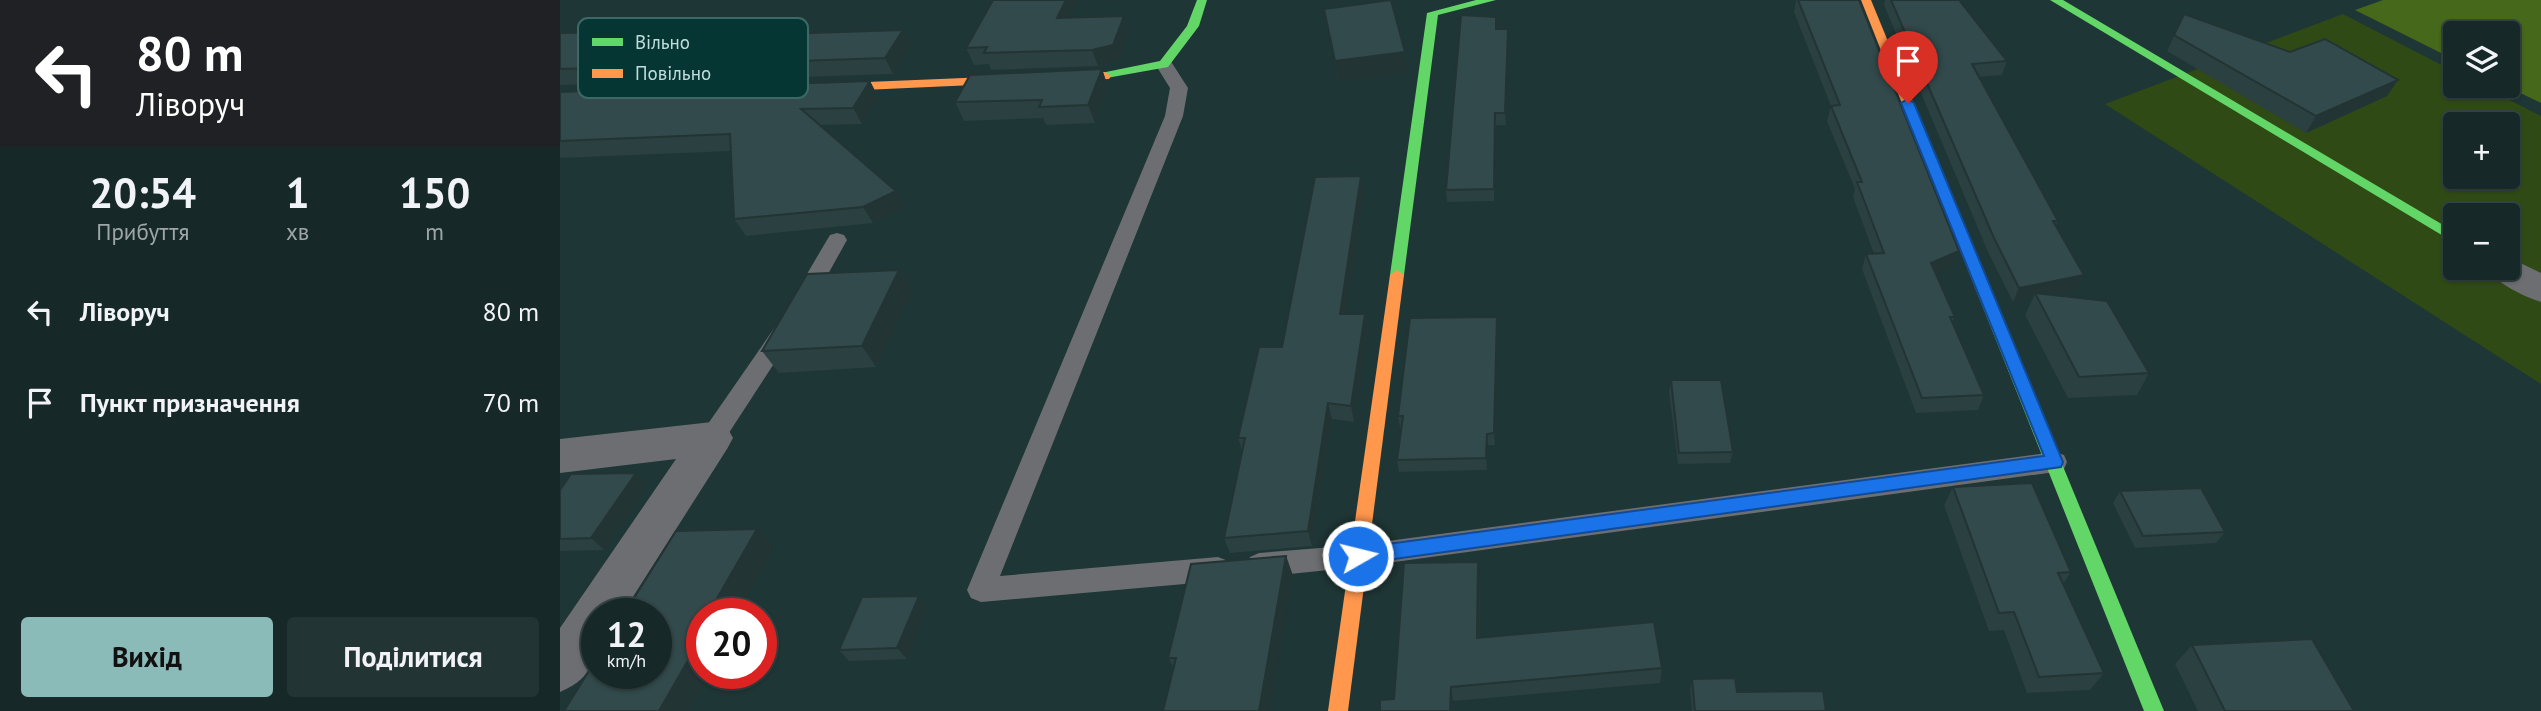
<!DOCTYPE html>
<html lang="uk">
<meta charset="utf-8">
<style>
:root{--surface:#162828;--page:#233434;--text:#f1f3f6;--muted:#9ea6a8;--line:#354445;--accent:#8bbbb9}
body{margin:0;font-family:"PT Sans",sans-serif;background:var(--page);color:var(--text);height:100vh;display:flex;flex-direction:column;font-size:26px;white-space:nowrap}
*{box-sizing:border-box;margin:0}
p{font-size:23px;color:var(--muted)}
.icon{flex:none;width:38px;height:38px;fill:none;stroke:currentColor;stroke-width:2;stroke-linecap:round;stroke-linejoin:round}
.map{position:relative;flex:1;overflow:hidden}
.side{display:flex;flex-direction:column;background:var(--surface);width:560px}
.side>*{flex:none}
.banner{background:#202124;color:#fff;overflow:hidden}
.controls{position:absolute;left:1883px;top:21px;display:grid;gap:14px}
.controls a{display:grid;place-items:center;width:77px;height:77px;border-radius:7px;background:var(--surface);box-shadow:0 2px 5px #0004,0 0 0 2px var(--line);font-size:35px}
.speed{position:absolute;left:21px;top:598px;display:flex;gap:14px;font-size:35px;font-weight:700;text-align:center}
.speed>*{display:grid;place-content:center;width:91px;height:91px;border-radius:50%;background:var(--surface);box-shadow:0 2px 5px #0004,0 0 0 2px var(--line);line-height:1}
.speed small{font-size:18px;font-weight:400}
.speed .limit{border:10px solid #d22;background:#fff;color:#111}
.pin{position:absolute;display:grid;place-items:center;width:60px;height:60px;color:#fff;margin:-72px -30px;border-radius:50% 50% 50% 0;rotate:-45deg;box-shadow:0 0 7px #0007}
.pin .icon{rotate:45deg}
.me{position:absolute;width:77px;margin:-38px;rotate:82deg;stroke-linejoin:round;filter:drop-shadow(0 0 5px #0008)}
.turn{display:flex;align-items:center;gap:24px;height:147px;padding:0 21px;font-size:32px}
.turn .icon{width:91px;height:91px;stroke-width:2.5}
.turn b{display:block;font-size:49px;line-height:60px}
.eta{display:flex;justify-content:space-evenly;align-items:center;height:119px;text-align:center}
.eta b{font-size:42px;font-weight:700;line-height:49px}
.action{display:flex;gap:14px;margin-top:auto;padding:14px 21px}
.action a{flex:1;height:80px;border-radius:7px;background:var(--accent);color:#111;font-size:28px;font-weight:700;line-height:80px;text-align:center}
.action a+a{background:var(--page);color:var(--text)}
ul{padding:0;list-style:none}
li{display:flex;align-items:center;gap:21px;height:91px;padding:0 21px}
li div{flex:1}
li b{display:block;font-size:26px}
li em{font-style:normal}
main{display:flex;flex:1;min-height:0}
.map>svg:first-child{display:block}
.green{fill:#304a16;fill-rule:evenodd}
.forest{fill:#45681a}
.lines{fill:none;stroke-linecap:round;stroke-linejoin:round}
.lane{fill:#6d6e72;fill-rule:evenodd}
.street{fill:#6d6e72;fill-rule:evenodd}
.fast{fill:#63d668;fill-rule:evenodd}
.slow{fill:#ff974d;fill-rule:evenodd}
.wall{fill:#2b4040}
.shaded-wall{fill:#233434}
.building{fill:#324a4b;stroke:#233434;stroke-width:2}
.route{fill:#1a73e8;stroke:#114b97;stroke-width:2}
.key{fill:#053634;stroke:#3d6866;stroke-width:2}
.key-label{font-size:19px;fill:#c1dddb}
</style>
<main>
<section class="side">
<div class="banner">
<div class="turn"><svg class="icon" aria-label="left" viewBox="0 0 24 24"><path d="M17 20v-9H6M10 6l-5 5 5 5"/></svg><div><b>80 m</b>Ліворуч</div></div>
</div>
<div class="eta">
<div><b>20:54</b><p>Прибуття</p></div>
<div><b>1</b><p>хв</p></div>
<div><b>150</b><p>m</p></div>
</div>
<ul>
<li><svg class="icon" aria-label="left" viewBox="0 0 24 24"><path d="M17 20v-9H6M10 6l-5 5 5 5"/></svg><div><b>Ліворуч</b></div><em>80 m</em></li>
<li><svg class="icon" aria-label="arrive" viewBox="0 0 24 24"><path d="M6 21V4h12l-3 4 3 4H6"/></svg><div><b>Пункт призначення</b></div><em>70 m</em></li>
</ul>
<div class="action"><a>Вихід</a><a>Поділитися</a></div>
</section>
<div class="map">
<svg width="1981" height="711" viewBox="0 0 1981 711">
<rect width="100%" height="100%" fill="#1e3635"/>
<path class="green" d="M1783 14 1895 72V86H1922L1981 116V384L1545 104ZM1895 124H1948V177H1895ZM1895 215H1948V268H1895Z"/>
<polygon class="forest" points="1823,0 1981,0 1981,103 1946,86 1948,33 1895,33 1895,60 1795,10"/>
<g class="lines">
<g class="lane">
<polygon points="604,59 610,60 628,88 623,116 440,576 658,557 668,561 671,569 668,577 658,581 421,602 411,598 407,590 605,116 610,88 595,64"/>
<polygon points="277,233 284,235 287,240 253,301 250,306 242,309 234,306 231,301 267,240 270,235"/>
<polygon points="223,325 231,327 234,333 161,445 152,448 143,445 140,438 143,431 215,327"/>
<polygon points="1495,452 1504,455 1507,462 1504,469 1495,472 798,567 699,577 690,573 686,565 690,557 699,553 798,545"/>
</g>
<g class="street">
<path d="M1948 257 1981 273V302C1963 296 1937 284 1927 268H1948Z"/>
<path d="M152 422 167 427 173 438 167 449 62 614H37C37 650 38 677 0 692V628L116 459 0 473V439Z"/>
</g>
<g class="fast">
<polygon points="637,0 647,0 639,26 608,67 541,79 541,73 600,61 627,26"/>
<polygon points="916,0 936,0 878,15 844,275 842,279 832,279 830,275 867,13"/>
<polygon points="1490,0 1503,0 1895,232 1895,243"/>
<polygon points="1417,270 1424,275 1604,711 1584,711 1410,275"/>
</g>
<g class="slow">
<polygon points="1301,0 1311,0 1424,275 1422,279 1412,279 1410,275"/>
<polygon points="545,72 551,76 549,79 259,92 253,88 259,84"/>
<polygon points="837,270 844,275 788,711 768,711 830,275"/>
</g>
</g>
<g class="wall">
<polygon points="433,0 519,0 511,17 564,16 569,32 558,62 538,66 431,70 429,64 414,65 406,48"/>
<polygon points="1236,0 1299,0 1399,251 1393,266 1376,274 1395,317 1392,323 1424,395 1418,410 1356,413 1302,269 1306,254 1314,254 1293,197 1295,189 1267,121 1271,106 1234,12"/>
<polygon points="1325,0 1399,0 1447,61 1442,75 1419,77 1498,221 1496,226 1518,289 1491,295 1589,373 1577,395 1508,398 1465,315 1473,298 1453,302 1428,252 1324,5"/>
<polygon points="764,9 845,52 847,72 779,82"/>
<polygon points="1624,14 1827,96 1746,133 1607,51"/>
<polygon points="936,29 948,41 946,125 935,125 934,201 887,202 886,190"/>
<polygon points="0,33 229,33 351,46 333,74 0,85"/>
<polygon points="542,69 548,87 535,123 486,125 483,118 404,121 395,102"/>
<polygon points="310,81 318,97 302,124 259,125 345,207 313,223 186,236 174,219 171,151 0,158 0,92"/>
<polygon points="801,176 804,192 786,314 805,314 808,331 794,422 772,419 752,546 670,553 664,538 682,451 678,438 722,347"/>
<polygon points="339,270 352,291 316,367 219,373 202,351"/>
<polygon points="938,329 935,445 928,445 927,470 839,472 837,460 841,428 840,428 838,416"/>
<polygon points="1111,380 1173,452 1170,463 1118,464 1109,392"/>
<polygon points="88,485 44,550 0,551 0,490"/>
<polygon points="1393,487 1511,572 1503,584 1544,673 1530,690 1467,693 1444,630 1429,631 1384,505"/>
<polygon points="1560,491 1665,532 1656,543 1575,548 1553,503"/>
<polygon points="726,556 733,576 613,667 608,658"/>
<polygon points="920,577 919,638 1102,668 1100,683 893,701 834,699"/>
<polygon points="359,596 368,607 347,659 289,661 279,650"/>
<polygon points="1632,645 1794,711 1638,711 1615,664"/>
<polygon points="1132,679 1177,692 1266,711 1132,711 1130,689"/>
</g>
<g class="shaded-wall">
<polygon points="506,0 519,0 504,34 497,18"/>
<polygon points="564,16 569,32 558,62 538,66 532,50"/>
<polygon points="226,27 235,42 220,34"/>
<polygon points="948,29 948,41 946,125 945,113"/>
<polygon points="343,30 351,46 333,74 325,58"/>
<polygon points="845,52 847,72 779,82 775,61"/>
<polygon points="542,69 548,87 535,123 528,105"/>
<polygon points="1838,80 1827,96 1746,133 1756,116"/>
<polygon points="310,81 318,97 302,124 293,108"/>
<polygon points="801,176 804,192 784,331 780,314"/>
<polygon points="336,191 345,207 313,223 303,207"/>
<polygon points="1399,251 1393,266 1366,279 1371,263"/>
<polygon points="339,270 352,291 316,367 302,346"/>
<polygon points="1524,275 1518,289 1477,298 1475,293 1473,298 1453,302 1459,288"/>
<polygon points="805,314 808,331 794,422 791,406"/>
<polygon points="937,317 938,329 935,445 934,433"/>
<polygon points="768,403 772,419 752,546 748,531"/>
<polygon points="927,434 928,445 927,470 926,458"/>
<polygon points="76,473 88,485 44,550 31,538"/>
<polygon points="197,529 214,548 177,614 148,614"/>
<polygon points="726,556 733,576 710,711 699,711"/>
<polygon points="918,562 920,577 918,652 917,638"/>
<polygon points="359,596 368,607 347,659 337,648"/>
<polygon points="142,625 142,674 150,674 129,711 99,711 129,648"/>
<polygon points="891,687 893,701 893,711 890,711"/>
</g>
<g class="building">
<polygon points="433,0 506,0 497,18 564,16 553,45 532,50 424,53 427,47 406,48"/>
<polygon points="831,0 845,52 775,61 764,9"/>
<polygon points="1238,0 1299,0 1399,251 1371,263 1395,317 1390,317 1424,395 1362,398 1306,254 1324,253 1297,182 1302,182 1271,106 1280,105"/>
<polygon points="1331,0 1399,0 1447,61 1412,64 1498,221 1493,221 1524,275 1459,288 1434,238"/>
<polygon points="1624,14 1730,52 1765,39 1838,80 1756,116 1614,35"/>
<polygon points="901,15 936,17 936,29 948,29 945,113 935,113 934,189 886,190"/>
<polygon points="226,27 220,34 343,30 325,58 0,69 0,33"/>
<polygon points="542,69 528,105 479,107 482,100 395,102 410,75"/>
<polygon points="310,81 293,108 241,109 336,191 303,207 174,219 170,134 0,141 0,92"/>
<polygon points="801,176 780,314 805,314 791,406 768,403 748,531 664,538 685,438 678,438 699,347 722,347 755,177"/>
<polygon points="339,270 302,346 202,351 247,274"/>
<polygon points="1475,293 1547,301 1589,373 1519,377"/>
<polygon points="937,317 934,433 927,434 926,458 837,460 843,416 838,416 850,318"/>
<polygon points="1111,380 1161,380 1173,452 1119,453"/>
<polygon points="76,473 31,538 0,539 0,490 11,474"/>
<polygon points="1472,483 1511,572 1498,573 1544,673 1479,677 1454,612 1439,613 1393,487"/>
<polygon points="1641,488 1665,532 1583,536 1560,491"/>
<polygon points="197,529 148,614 142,614 142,625 129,648 135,648 99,711 4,711 37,658 37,674 96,674 96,614 64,614 116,531"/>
<polygon points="726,556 699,711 603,711 616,658 608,658 631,564"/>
<polygon points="918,562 917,638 1094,622 1102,668 891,687 890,711 820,711 820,700 834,699 844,563"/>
<polygon points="359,596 337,648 279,650 302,597"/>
<polygon points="1752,639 1794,711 1665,711 1632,645"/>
<polygon points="1175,678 1177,692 1263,691 1266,711 1135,711 1132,679"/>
</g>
<polygon class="route" points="1348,99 1354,103 1503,462 1501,467 798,564 792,562 789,556 792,551 798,548 1484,456 1341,103"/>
<rect x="18" y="18" width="230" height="80" rx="10" class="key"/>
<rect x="32" y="38" width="31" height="8" fill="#63d668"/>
<rect x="32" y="69" width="31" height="9" fill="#ff974d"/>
<g class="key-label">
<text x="75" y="49">Вільно</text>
<text x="75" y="80">Повільно</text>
</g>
</svg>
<div class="controls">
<a><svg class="icon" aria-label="layers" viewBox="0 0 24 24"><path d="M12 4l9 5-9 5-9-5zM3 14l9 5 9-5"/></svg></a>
<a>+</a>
<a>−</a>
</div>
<div class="speed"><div>12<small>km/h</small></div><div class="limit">20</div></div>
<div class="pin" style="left:1348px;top:103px;background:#d93025"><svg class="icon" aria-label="arrive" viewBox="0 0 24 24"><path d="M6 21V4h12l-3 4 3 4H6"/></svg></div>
<svg class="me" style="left:798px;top:556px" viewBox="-20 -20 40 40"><circle r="17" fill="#1a73e8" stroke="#fff" stroke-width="3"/><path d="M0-11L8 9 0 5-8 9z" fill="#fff"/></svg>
</div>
</main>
